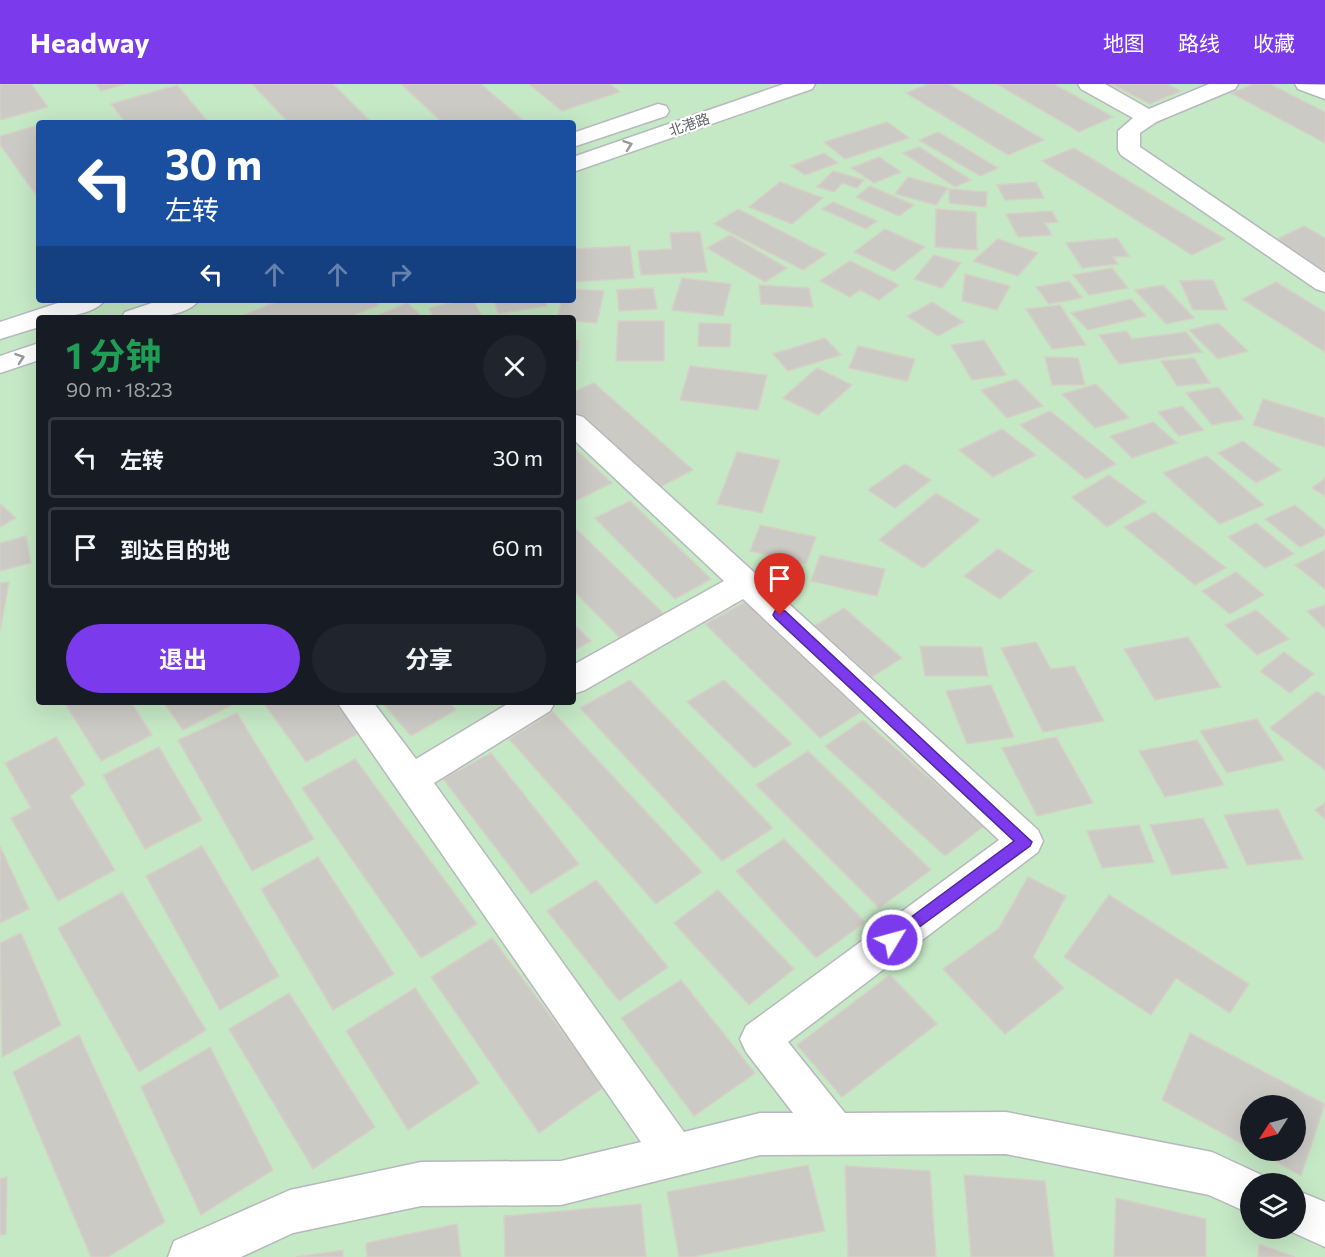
<!DOCTYPE html>
<html lang="zh">
<meta charset="utf-8">
<style>
:root{--surface:#171b24;--page:#20242c;--text:#f1f3f6;--muted:#9ea1a6;--line:#363941;--accent:#7c3aed}
body{margin:0;font-family:Commissioner,"Noto Sans SC",sans-serif;background:var(--page);color:var(--text);height:100vh;display:flex;flex-direction:column;font-size:22px;white-space:nowrap}
*{box-sizing:border-box;margin:0}
p{font-size:20px;color:var(--muted)}
.icon{flex:none;width:33px;height:33px;fill:none;stroke:currentColor;stroke-width:2;stroke-linecap:round;stroke-linejoin:round}
.map{position:relative;flex:1;overflow:hidden}
.drawer{position:absolute;left:36px;top:231px;width:540px;height:390px;display:flex;flex-direction:column;background:var(--surface);border-radius:6px;box-shadow:0 6px 24px #0002}
.drawer>*{flex:none}
.guide{position:absolute;left:36px;top:36px;width:540px;height:183px;border-radius:6px;box-shadow:0 6px 24px #0002;background:#1a4fa0;color:#fff;overflow:hidden}
.needle{width:39px;rotate:234deg}
.buttons{position:absolute;left:1240px;top:1011px;display:grid;gap:12px}
.buttons a{display:grid;place-items:center;width:66px;height:66px;border-radius:50%;background:var(--surface);box-shadow:0 6px 24px #0002;font-size:30px}
.pin{position:absolute;display:grid;place-items:center;width:51px;height:51px;color:#fff;margin:-62px -26px;border-radius:50% 50% 50% 0;rotate:-45deg;box-shadow:0 0 6px #0007}
.pin .icon{rotate:45deg}
.me{position:absolute;width:66px;margin:-33px;rotate:53deg;stroke-linejoin:round;filter:drop-shadow(0 0 4px #0008)}
.turn{display:flex;align-items:center;gap:21px;height:126px;padding:0 30px;font-size:27px}
.turn .icon{width:78px;height:78px;stroke-width:2.5}
.turn b{display:block;font-size:42px;line-height:51px}
.lanes{display:flex;align-items:center;height:57px;padding:0 30px;background:#0003;justify-content:center;gap:30px;direction:ltr}
.lanes .off{opacity:.35}
.round{display:grid;place-items:center;flex:none;width:63px;height:63px;border-radius:32px;background:var(--page)}
.headline{display:flex;align-items:center;justify-content:space-between;height:102px;padding:0 30px}
h1{font-size:36px;font-weight:700;line-height:45px;color:#1e9e55}
.action{display:flex;gap:12px;margin-top:auto;padding:12px 30px}
.action a{flex:1;height:69px;border-radius:36px;background:var(--accent);color:#fff;font-size:24px;font-weight:700;line-height:69px;text-align:center}
.action a+a{background:var(--page);color:var(--text)}
ul{padding:0;list-style:none}
li{display:flex;align-items:center;gap:18px;height:81px;margin:0 12px 9px;padding:0 18px;border:3px solid var(--line);border-radius:6px}
li div{flex:1}
li b{display:block;font-size:22px}
li em{font-style:normal}
header{display:flex;align-items:center;gap:36px;box-sizing:border-box;height:84px;padding:0 30px;background:var(--accent);color:#fff}
header strong{font-size:28px}
nav{display:flex;gap:33px;margin-inline-start:auto;font-size:21px}
.map>svg:first-child{display:block}
.green{fill:#c5e8c5;fill-rule:evenodd}
.building{fill:#cccac5;stroke:#d6d1c6;stroke-width:1.5}
.lines{fill:none;stroke-linecap:round;stroke-linejoin:round}
.minor-casing{stroke:#b5b8bc;stroke-width:3}
.secondary-casing{stroke:#b6babf;stroke-width:3}
.minor{fill:#fff;fill-rule:evenodd}
.secondary{fill:#fff;fill-rule:evenodd}
.oneway{stroke:#979a9d}
.route{fill:#7c3aed;stroke:#51269a;stroke-width:1.5}
.labels{text-anchor:middle;dominant-baseline:central;stroke-width:4.5;stroke-linejoin:round;paint-order:stroke}
.far-street-label{font-size:14px;fill:#5f6368;stroke:#fff}
</style>
<header>
<strong>Headway</strong>
<nav><a>地图</a><a>路线</a><a>收藏</a></nav>
</header>
<div class="map">
<svg width="1325" height="1173" viewBox="0 0 1325 1173">
<rect width="100%" height="100%" fill="#f1efe8"/>
<path class="green" d="M0 0H1325V1173H0ZM39 39H573V216H39ZM39 234H573V618H39ZM1251 1022H1296V1066H1251ZM1251 1100H1296V1144H1251Z"/>
<g class="building">
<polygon points="0,0 31,0 48,23 0,36"/>
<polygon points="96,0 126,0 101,7"/>
<polygon points="252,0 333,0 372,39 289,39"/>
<polygon points="401,0 481,0 526,39 443,39"/>
<polygon points="529,0 610,0 620,8 562,27"/>
<polygon points="928,0 949,0 1044,56 1008,71 906,9"/>
<polygon points="997,0 1054,0 1113,33 1079,48"/>
<polygon points="1111,0 1167,0 1181,7 1150,20"/>
<polygon points="1254,0 1270,0 1325,28 1325,59 1231,9"/>
<polygon points="177,1 209,39 126,39 111,20"/>
<polygon points="887,38 909,54 845,75 824,58"/>
<polygon points="39,41 39,115 0,61 0,52"/>
<polygon points="938,48 998,84 980,92 919,56"/>
<polygon points="919,63 971,96 955,103 903,69"/>
<polygon points="1074,64 1225,155 1192,171 1042,77"/>
<polygon points="824,69 838,79 805,91 791,82"/>
<polygon points="879,73 901,88 874,99 851,84"/>
<polygon points="833,87 864,96 857,104 842,99 834,108 817,103"/>
<polygon points="908,93 948,104 936,121 895,110"/>
<polygon points="780,98 823,114 792,140 749,123"/>
<polygon points="1036,98 1044,114 1005,116 997,101"/>
<polygon points="870,102 914,121 899,132 856,113"/>
<polygon points="949,105 987,108 986,123 949,119"/>
<polygon points="833,118 877,137 866,145 822,125"/>
<polygon points="738,125 826,170 803,186 714,140"/>
<polygon points="936,125 976,128 977,166 935,163"/>
<polygon points="1052,127 1058,138 1045,139 1052,151 1018,153 1006,130"/>
<polygon points="1304,142 1325,154 1325,187 1273,157"/>
<polygon points="885,145 925,163 894,187 854,168"/>
<polygon points="700,148 707,188 641,191 638,167 672,165 670,149"/>
<polygon points="730,151 787,184 765,198 707,164"/>
<polygon points="1117,154 1129,172 1113,173 1118,180 1082,184 1066,159"/>
<polygon points="998,155 1038,169 1018,192 973,177"/>
<polygon points="630,162 634,194 573,198 573,165"/>
<polygon points="934,171 961,179 942,204 914,195"/>
<polygon points="850,177 899,201 879,216 860,206 850,213 820,197"/>
<polygon points="1112,184 1128,204 1089,211 1073,191"/>
<polygon points="965,190 1010,202 997,226 962,217"/>
<polygon points="682,194 731,200 723,232 672,226"/>
<polygon points="1213,196 1227,226 1193,226 1180,197"/>
<polygon points="1069,197 1082,214 1049,220 1036,203"/>
<polygon points="1276,198 1325,228 1325,268 1242,215"/>
<polygon points="759,201 809,204 813,223 761,220"/>
<polygon points="1163,201 1194,234 1166,240 1135,206"/>
<polygon points="653,204 657,225 619,227 617,206"/>
<polygon points="573,205 604,207 597,239 573,237 573,234 557,234 562,216 573,216"/>
<polygon points="1131,215 1146,232 1088,246 1071,229"/>
<polygon points="281,216 374,216 379,221 347,234 236,234"/>
<polygon points="463,216 473,216 483,234 434,234 429,224"/>
<polygon points="494,216 545,216 547,222 498,230"/>
<polygon points="932,218 964,238 938,252 907,232"/>
<polygon points="407,219 424,234 376,232"/>
<polygon points="1060,221 1086,261 1052,265 1026,225"/>
<polygon points="618,237 664,237 664,277 616,277"/>
<polygon points="699,239 731,240 730,263 698,262"/>
<polygon points="1218,239 1248,267 1218,275 1189,246"/>
<polygon points="1126,247 1132,255 1186,248 1202,268 1119,280 1099,251"/>
<polygon points="825,254 841,271 788,287 773,270"/>
<polygon points="573,256 579,256 578,277 573,277"/>
<polygon points="984,256 1006,291 972,296 951,261"/>
<polygon points="858,262 915,275 907,297 849,284"/>
<polygon points="1045,273 1078,274 1085,301 1052,301"/>
<polygon points="1194,274 1210,299 1177,302 1161,277"/>
<polygon points="690,282 767,291 758,326 680,316"/>
<polygon points="817,284 852,301 818,331 783,314"/>
<polygon points="1016,295 1043,322 1007,334 981,306"/>
<polygon points="594,299 693,386 658,404 573,327 573,308"/>
<polygon points="1096,300 1129,334 1095,344 1062,310"/>
<polygon points="1218,303 1244,335 1212,341 1186,309"/>
<polygon points="1263,315 1325,334 1325,363 1253,341"/>
<polygon points="1182,322 1204,346 1179,352 1158,328"/>
<polygon points="1050,327 1116,380 1086,395 1020,341"/>
<polygon points="1153,338 1177,359 1132,374 1110,352"/>
<polygon points="1002,345 1036,371 993,393 959,366"/>
<polygon points="1243,357 1281,386 1256,399 1218,369"/>
<polygon points="573,363 612,399 573,418"/>
<polygon points="737,368 780,376 762,429 717,420"/>
<polygon points="1207,372 1264,421 1220,440 1163,389"/>
<polygon points="905,380 931,396 895,424 868,406"/>
<polygon points="1109,391 1146,418 1107,443 1072,413"/>
<polygon points="1325,394 1325,412 1312,404"/>
<polygon points="936,409 980,436 923,484 879,456"/>
<polygon points="630,417 711,495 675,515 595,434"/>
<polygon points="0,420 16,434 0,443"/>
<polygon points="1295,421 1325,446 1325,451 1300,463 1265,435"/>
<polygon points="1154,428 1226,484 1195,501 1124,443"/>
<polygon points="1256,439 1294,470 1265,484 1228,453"/>
<polygon points="760,441 816,453 806,480 750,467"/>
<polygon points="573,442 665,531 621,555 573,506"/>
<polygon points="26,452 31,479 0,487 0,459"/>
<polygon points="998,465 1033,487 1000,515 964,492"/>
<polygon points="1325,466 1325,505 1295,481"/>
<polygon points="820,471 885,485 877,512 811,497"/>
<polygon points="1236,488 1264,511 1230,530 1202,507"/>
<polygon points="9,498 0,547 0,499"/>
<polygon points="745,518 861,628 820,654 705,540"/>
<polygon points="1325,521 1325,545 1307,527"/>
<polygon points="844,524 902,574 872,593 814,542"/>
<polygon points="1256,526 1289,555 1257,571 1225,541"/>
<polygon points="573,539 591,557 573,567"/>
<polygon points="1188,553 1221,603 1155,616 1124,565"/>
<polygon points="1036,558 1051,585 1074,582 1104,637 1043,648 1001,564"/>
<polygon points="920,562 982,563 988,592 925,592"/>
<polygon points="1284,568 1314,590 1290,609 1260,587"/>
<polygon points="630,596 773,744 722,777 580,624"/>
<polygon points="724,596 792,660 754,684 687,618"/>
<polygon points="991,601 1014,653 967,660 946,607"/>
<polygon points="1317,607 1325,613 1325,686 1270,644"/>
<polygon points="64,618 131,618 152,651 101,677"/>
<polygon points="163,618 236,618 236,619 183,646"/>
<polygon points="263,618 336,618 359,649 306,678"/>
<polygon points="382,618 449,618 456,626 411,652"/>
<polygon points="553,628 702,788 656,820 509,655"/>
<polygon points="237,629 314,755 252,787 178,656"/>
<polygon points="1257,635 1284,676 1227,689 1200,647"/>
<polygon points="863,636 984,742 945,772 825,662"/>
<polygon points="56,653 85,700 70,712 115,786 58,817 11,734 31,724 5,679"/>
<polygon points="1056,653 1093,719 1037,732 1002,664"/>
<polygon points="1197,656 1224,701 1165,713 1139,667"/>
<polygon points="159,663 202,736 145,765 103,691"/>
<polygon points="808,667 931,786 879,824 756,701"/>
<polygon points="491,669 579,780 531,810 443,695"/>
<polygon points="355,675 477,840 421,874 302,704"/>
<polygon points="1325,719 1325,735 1315,726"/>
<polygon points="1278,725 1303,775 1247,781 1224,731"/>
<polygon points="1203,734 1228,784 1172,791 1150,741"/>
<polygon points="1139,741 1154,778 1102,784 1087,747"/>
<polygon points="784,755 865,838 816,874 736,787"/>
<polygon points="0,762 29,825 0,839"/>
<polygon points="202,762 279,892 220,926 146,792"/>
<polygon points="318,773 394,890 333,926 261,805"/>
<polygon points="1028,793 1066,812 1033,873 1064,904 1005,950 943,885 999,844"/>
<polygon points="596,796 668,883 619,917 547,827"/>
<polygon points="718,806 794,885 749,921 674,839"/>
<polygon points="122,808 206,946 139,988 58,844"/>
<polygon points="1109,811 1249,900 1230,929 1176,894 1151,931 1064,873"/>
<polygon points="21,849 61,941 2,973 0,859"/>
<polygon points="492,854 604,1003 539,1049 431,893"/>
<polygon points="890,891 937,940 842,1013 797,961"/>
<polygon points="681,896 755,989 694,1032 621,934"/>
<polygon points="415,904 479,999 408,1046 346,947"/>
<polygon points="289,909 375,1043 313,1085 229,945"/>
<polygon points="1190,949 1325,1020 1301,1092 1255,1066 1296,1066 1296,1022 1251,1022 1251,1065 1162,1016"/>
<polygon points="79,951 165,1138 108,1173 91,1173 13,988"/>
<polygon points="210,963 273,1086 201,1131 141,1003"/>
<polygon points="808,1081 825,1147 692,1173 679,1173 667,1108"/>
<polygon points="845,1082 930,1087 936,1173 848,1173"/>
<polygon points="964,1091 1045,1097 1054,1173 971,1173"/>
<polygon points="7,1093 6,1150 0,1151 0,1095"/>
<polygon points="1116,1114 1206,1135 1206,1173 1114,1173"/>
<polygon points="641,1120 646,1173 505,1173 504,1132"/>
<polygon points="457,1140 461,1173 367,1173 366,1159"/>
<polygon points="1259,1160 1295,1173 1258,1173"/>
<polygon points="343,1166 343,1173 296,1173"/>
</g>
<g class="lines">
<defs>
<g id="minor">
<polygon points="1078,0 1105,0 1149,25 1209,0 1238,0 1235,5 1156,38 1140,49 1140,63 1325,189 1325,208 1316,205 1121,71 1118,66 1118,47 1133,34 1081,5"/>
<polygon points="1295,0 1325,1 1325,15 1298,5"/>
<polygon points="573,330 583,333 1038,746 1043,757 1038,768 788,958 845,1029 1006,1028 1212,1068 1266,1093 1269,1100 1251,1100 1251,1130 1209,1111 1006,1070 760,1071 561,1121 421,1122 293,1149 241,1173 168,1173 174,1157 290,1106 421,1078 561,1077 641,1058 337,618 373,618 416,675 511,618 555,618 550,627 434,699 684,1048 760,1029 793,1029 746,968 740,955 746,942 999,756 743,515 585,606 573,610 573,581 724,497 573,355"/>
<polygon points="1296,1106 1325,1118 1325,1163 1283,1144 1296,1144"/>
</g>
<g id="secondary">
<polygon points="784,0 815,0 812,5 573,88 573,73"/>
<polygon points="658,20 666,22 669,27 666,32 573,63 573,49"/>
<path d="M67 216H105C94 232 57 234 39 234V243L0 255V238Z"/>
<path d="M161 216H199C186 235 142 234 121 234L125 228Z"/>
<polygon points="39,259 39,276 0,289 0,272"/>
</g>
</defs>
<use href="#minor" class="minor-casing"/>
<use href="#secondary" class="secondary-casing"/>
<use href="#minor" class="minor"/>
<use href="#secondary" class="secondary"/>
</g>
<defs><path id="oneway-chevron" d="M-2-3.5L2.5 0L-2 3.5" fill="none" stroke-width="1.6" stroke-linecap="round" stroke-linejoin="round" transform="scale(1.5)"/></defs>
<g class="oneway">
<use href="#oneway-chevron" transform="translate(628 61) rotate(-19)"/>
<use href="#oneway-chevron" transform="translate(20 274) rotate(-19)"/>
</g>
<polygon class="route" points="780,526 785,527 1032,758 1030,762 892,863 887,861 885,856 887,851 1014,757 775,534 773,531 775,527"/>
<g class="labels">
<g class="far-street-label">
<text transform="translate(689 40) rotate(-19)">北港路</text>
</g>
</g>
</svg>
<div class="buttons">
<a><svg class="needle" viewBox="-14 -14 28 28"><path d="M0-13l5 13h-10z" fill="#e53935"/><path d="M0 13l5-13h-10z" fill="#9ea1a6"/></svg></a>
<a><svg class="icon" aria-label="layers" viewBox="0 0 24 24"><path d="M12 4l9 5-9 5-9-5zM3 14l9 5 9-5"/></svg></a>
</div>
<div class="pin" style="left:780px;top:531px;background:#d93025"><svg class="icon" aria-label="arrive" viewBox="0 0 24 24"><path d="M6 21V4h12l-3 4 3 4H6"/></svg></div>
<svg class="me" style="left:892px;top:856px" viewBox="-20 -20 40 40"><circle r="17" fill="#7c3aed" stroke="#fff" stroke-width="3"/><path d="M0-11L8 9 0 5-8 9z" fill="#fff"/></svg>
<div class="guide">
<div class="turn"><svg class="icon" aria-label="left" viewBox="0 0 24 24"><path d="M17 20v-9H6M10 6l-5 5 5 5"/></svg><div><b>30 m</b>左转</div></div>
<div class="lanes"><svg class="icon" aria-label="left" viewBox="0 0 24 24"><path d="M17 20v-9H6M10 6l-5 5 5 5"/></svg><svg class="icon off" aria-label="ahead" viewBox="0 0 24 24"><path d="M12 20V5M6 11l6-6 6 6"/></svg><svg class="icon off" aria-label="ahead" viewBox="0 0 24 24"><path d="M12 20V5M6 11l6-6 6 6"/></svg><svg class="icon off" aria-label="right" viewBox="0 0 24 24"><path d="M7 20v-9h11M14 6l5 5-5 5"/></svg></div>
</div>
<section class="drawer">
<div class="headline"><div><h1>1 分钟</h1><p>90 m · 18:23</p></div><a class="round"><svg class="icon" aria-label="close" viewBox="0 0 24 24"><path d="M6 6l12 12M18 6L6 18"/></svg></a></div>
<ul>
<li><svg class="icon" aria-label="left" viewBox="0 0 24 24"><path d="M17 20v-9H6M10 6l-5 5 5 5"/></svg><div><b>左转</b></div><em>30 m</em></li>
<li><svg class="icon" aria-label="arrive" viewBox="0 0 24 24"><path d="M6 21V4h12l-3 4 3 4H6"/></svg><div><b>到达目的地</b></div><em>60 m</em></li>
</ul>
<div class="action"><a>退出</a><a>分享</a></div>
</section>
</div>
